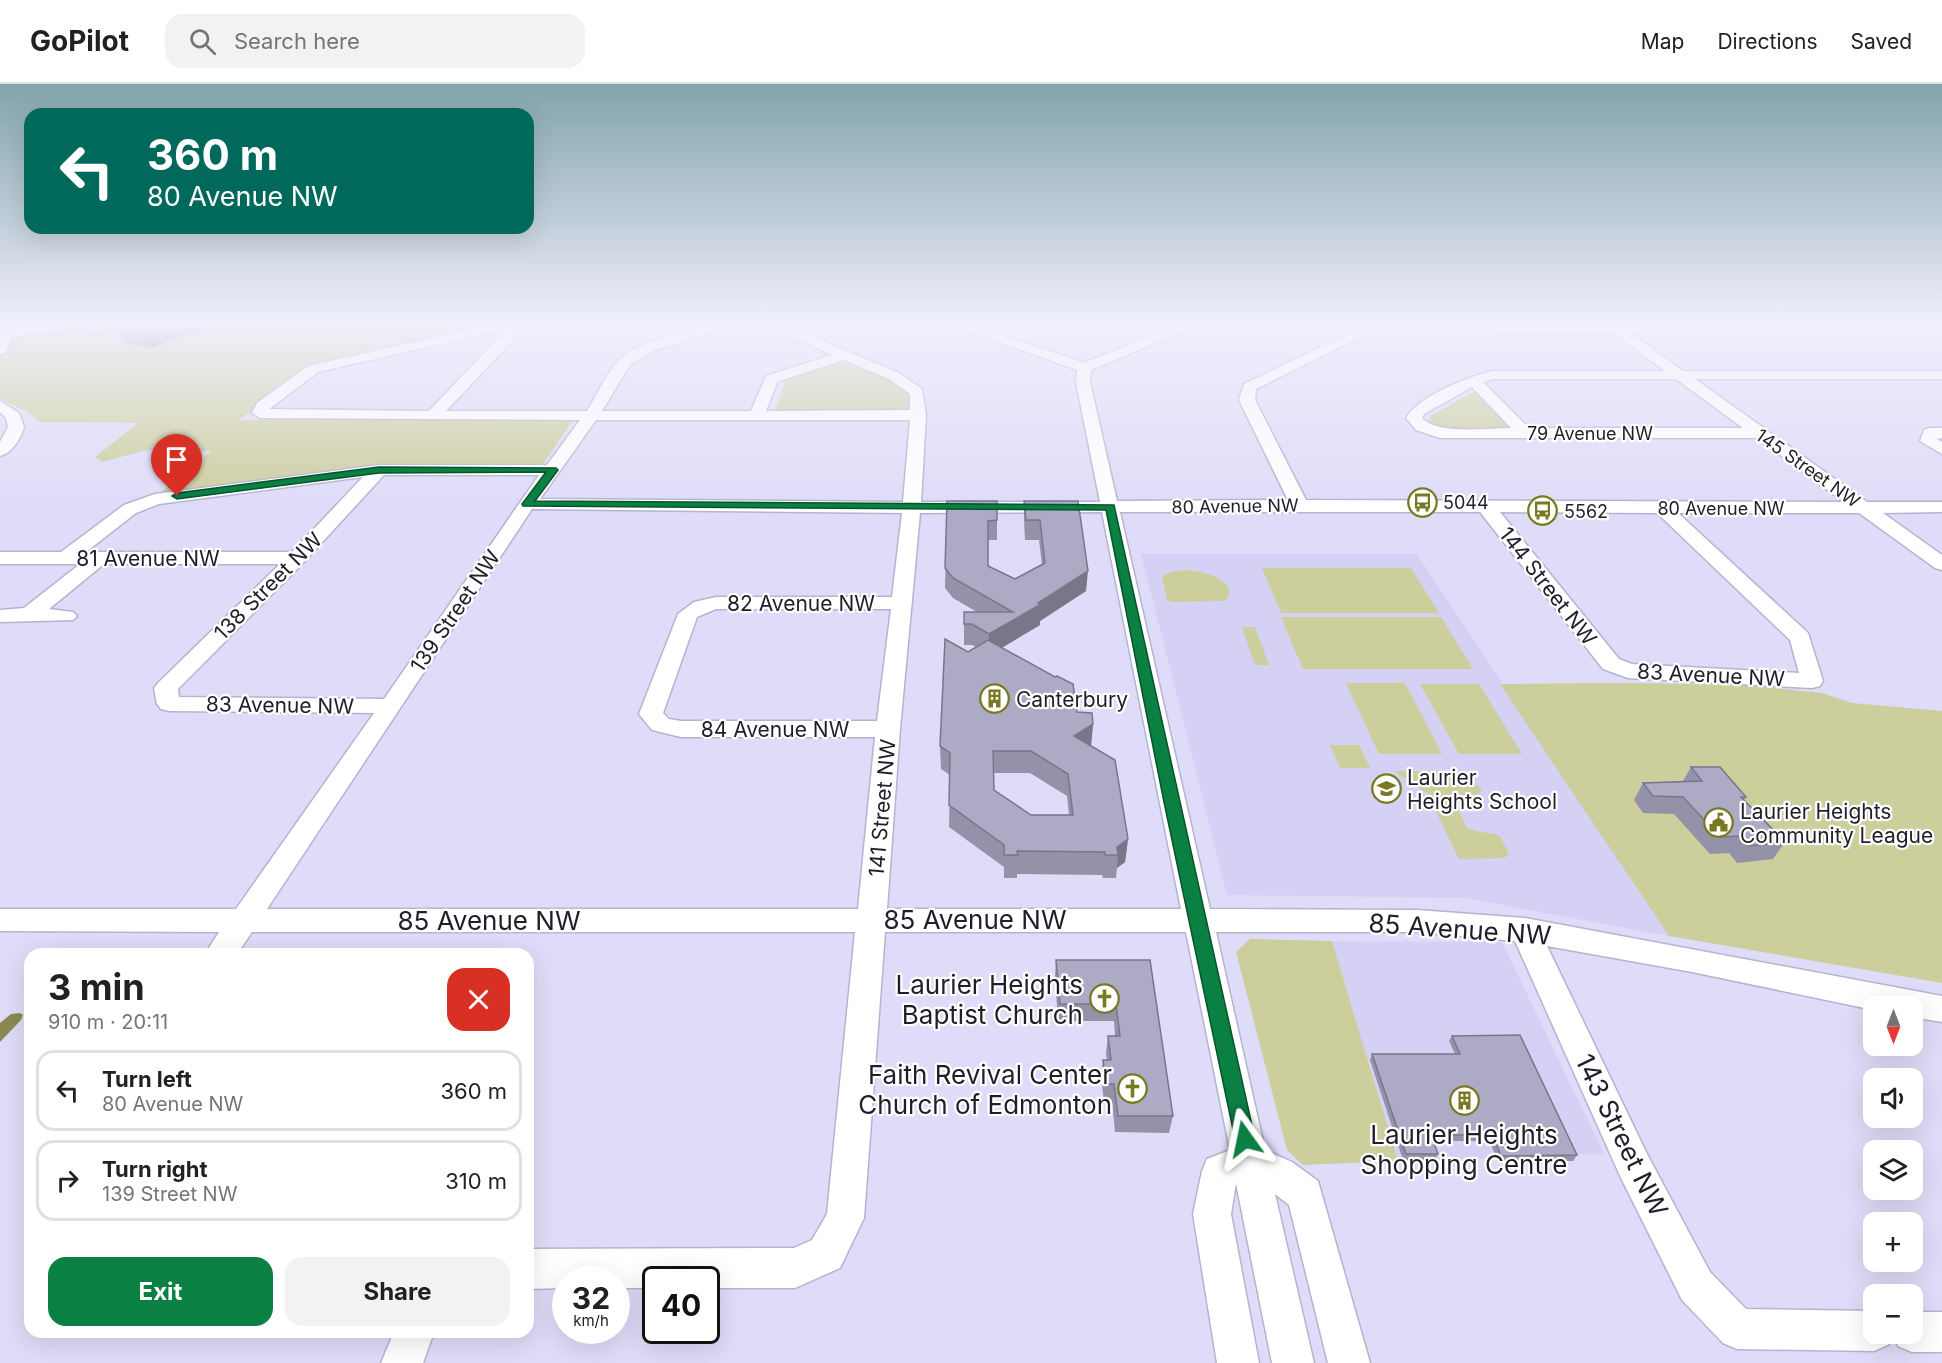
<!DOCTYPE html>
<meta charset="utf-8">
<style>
:root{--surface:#fff;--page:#f2f2f2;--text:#202124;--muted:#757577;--line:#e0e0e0;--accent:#0b8043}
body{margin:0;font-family:Inter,sans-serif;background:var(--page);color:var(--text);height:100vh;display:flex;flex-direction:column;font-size:22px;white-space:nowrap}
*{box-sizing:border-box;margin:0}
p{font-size:20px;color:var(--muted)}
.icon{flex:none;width:33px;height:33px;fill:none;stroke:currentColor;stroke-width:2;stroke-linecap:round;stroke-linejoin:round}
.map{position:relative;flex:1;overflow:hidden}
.sheet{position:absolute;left:24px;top:864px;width:510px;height:390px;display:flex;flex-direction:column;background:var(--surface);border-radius:18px;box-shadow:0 6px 24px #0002}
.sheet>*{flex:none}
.banner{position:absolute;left:24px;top:24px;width:510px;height:126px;border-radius:18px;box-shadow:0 6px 24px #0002;background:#00695c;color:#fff;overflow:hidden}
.needle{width:39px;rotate:180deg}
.controls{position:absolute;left:1863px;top:912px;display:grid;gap:12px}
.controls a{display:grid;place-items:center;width:60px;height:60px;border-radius:12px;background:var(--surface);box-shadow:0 6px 24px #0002;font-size:30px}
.speed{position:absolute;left:552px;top:1182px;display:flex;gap:12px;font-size:30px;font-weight:700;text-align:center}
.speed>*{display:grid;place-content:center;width:78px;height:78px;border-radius:50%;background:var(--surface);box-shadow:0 6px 24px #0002;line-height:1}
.speed small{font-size:15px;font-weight:400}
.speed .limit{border:3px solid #111;border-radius:9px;background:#fff;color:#111}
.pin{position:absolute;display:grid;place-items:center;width:51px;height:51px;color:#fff;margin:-62px -26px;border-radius:50% 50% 50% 0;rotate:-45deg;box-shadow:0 0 6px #0007}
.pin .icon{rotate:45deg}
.me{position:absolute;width:66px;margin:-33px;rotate:348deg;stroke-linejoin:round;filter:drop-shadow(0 0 4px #0008)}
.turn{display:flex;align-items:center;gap:21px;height:126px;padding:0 24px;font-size:27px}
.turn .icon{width:78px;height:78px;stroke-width:2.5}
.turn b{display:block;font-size:42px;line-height:51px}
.round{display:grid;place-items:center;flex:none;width:63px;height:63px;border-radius:18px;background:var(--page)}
.summary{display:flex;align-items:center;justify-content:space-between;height:102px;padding:0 24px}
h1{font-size:36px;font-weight:700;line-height:45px}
.action{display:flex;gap:12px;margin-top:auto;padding:12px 24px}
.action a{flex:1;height:69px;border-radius:18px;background:var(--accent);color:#fff;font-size:24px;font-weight:700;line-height:69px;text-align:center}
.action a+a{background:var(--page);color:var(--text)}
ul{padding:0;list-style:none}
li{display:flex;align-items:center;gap:18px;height:81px;margin:0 12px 9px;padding:0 12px;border:3px solid var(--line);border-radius:18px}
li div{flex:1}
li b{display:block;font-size:22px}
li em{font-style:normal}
header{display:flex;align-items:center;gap:36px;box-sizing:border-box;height:84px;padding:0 30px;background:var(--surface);border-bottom:2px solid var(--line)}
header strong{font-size:28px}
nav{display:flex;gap:33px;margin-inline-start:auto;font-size:21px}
.search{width:420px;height:54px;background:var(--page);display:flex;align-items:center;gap:15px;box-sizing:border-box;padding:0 21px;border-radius:18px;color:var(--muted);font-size:22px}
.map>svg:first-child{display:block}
.built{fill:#d4d1f5}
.green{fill:#ccce9c}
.water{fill:#898b51}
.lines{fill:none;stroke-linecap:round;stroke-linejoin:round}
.minor-casing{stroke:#b6b3cf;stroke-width:3}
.minor{fill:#fff;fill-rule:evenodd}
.wall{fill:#9492a9;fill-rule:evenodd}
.shaded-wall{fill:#78778a}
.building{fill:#acaac5;stroke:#78778a;stroke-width:1.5;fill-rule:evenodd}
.route{fill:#0b8043;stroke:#07532c;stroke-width:1.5}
.labels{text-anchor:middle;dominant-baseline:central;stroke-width:4.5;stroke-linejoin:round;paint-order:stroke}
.far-street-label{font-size:18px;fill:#1f1e29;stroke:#fff}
.far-poi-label{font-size:18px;fill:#1f1e29;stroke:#fff;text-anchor:start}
.street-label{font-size:21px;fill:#1f1e29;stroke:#fff}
.poi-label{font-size:21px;fill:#1f1e29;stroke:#fff;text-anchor:start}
.near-street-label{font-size:26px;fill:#1f1e29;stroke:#fff}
.near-poi-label{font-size:26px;fill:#1f1e29;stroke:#fff;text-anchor:end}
</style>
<header>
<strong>GoPilot</strong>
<div class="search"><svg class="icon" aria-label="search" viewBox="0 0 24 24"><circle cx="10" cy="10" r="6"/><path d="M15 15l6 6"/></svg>Search here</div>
<nav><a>Map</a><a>Directions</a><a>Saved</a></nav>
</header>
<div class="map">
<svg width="1942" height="1279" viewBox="0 0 1942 1279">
<rect width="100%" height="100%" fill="#dedcf8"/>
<g class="built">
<polygon points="1141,470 1417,470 1669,852 1465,814 1227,811"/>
<polygon points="1332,857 1502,858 1604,1070 1398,1077"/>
</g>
<g class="green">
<polygon points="0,240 493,240 313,283 239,336 573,336 543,380 378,380 160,409 211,367 147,366 102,378 95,373 138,339 40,338 26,327 0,315"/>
<polygon points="841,277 894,298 911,311 909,327 775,327 786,295"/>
<polygon points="1476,306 1515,346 1449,346 1440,344 1429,339 1429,333"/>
<polygon points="1262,484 1411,484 1439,529 1281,529"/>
<path d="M1188 486C1203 488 1240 495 1226 517L1173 518 1167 516 1162 492 1172 488Z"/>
<polygon points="1281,533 1441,533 1473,585 1303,585"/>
<polygon points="1242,543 1255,543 1269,581 1255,581"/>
<polygon points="1346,599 1405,599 1442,670 1379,670"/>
<polygon points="1607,599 1735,600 1822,609 1852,619 1942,627 1942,899 1669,852 1500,600"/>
<polygon points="1420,600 1479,600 1522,670 1459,670"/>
<polygon points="1330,661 1359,661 1370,684 1340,684"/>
<path d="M1394 687H1451L1482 705 1472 720 1456 721 1467 744C1479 749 1489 748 1500 752L1509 770 1504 774 1459 775 1427 709Z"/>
<polygon points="1250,855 1332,857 1398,1077 1303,1081 1287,1066 1236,868"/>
</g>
<polygon class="water" points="20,929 23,931 21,936 0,958 0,939 11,930"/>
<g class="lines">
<defs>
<g id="minor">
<polygon points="43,240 77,240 71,244 12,253 5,269 0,270 0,251 2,247"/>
<path d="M83 240H104L105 243C101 249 90 246 83 245Z"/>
<path d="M495 240H523L516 253 446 327H587C597 311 606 290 619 276 639 255 710 240 738 240L655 266 630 281 602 327H751L766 292 832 271 764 240H782L899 289 922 305 926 331 921 418H1100L1076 298 1077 286 949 240H969L1084 279 1181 240H1200L1091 286 1090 298 1117 417 1288 416 1239 316 1244 300 1369 240H1386L1256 305 1255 316 1306 416 1844 418 1757 354H1440L1416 346 1406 334C1420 311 1468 293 1493 287H1665L1612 248 1511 249 1441 244 1435 240H1942V246L1629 248 1683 287H1942V295H1695L1867 418H1942V428L1883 429 1942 471V486L1935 484 1859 429H1678L1808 549 1823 597 1820 602 1812 604 1628 594 1603 585 1480 428H1120L1210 825 1417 826 1525 834 1942 912V938L1912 933V922H1874V926L1692 888 1547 862 1647 1070 1710 1188 1746 1225 1874 1227V1250H1912V1228H1942V1268H1912L1898 1262 1893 1251 1888 1261 1874 1267 1737 1265 1723 1259 1682 1216 1621 1094 1515 857 1417 848H1216L1265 1066 1292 1078 1318 1097 1370 1279H1328L1289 1121 1275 1110 1314 1279H1272L1236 1099 1231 1130 1259 1279H1217L1193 1130 1202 1087 1207 1075 1230 1066 1186 848H885L864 1134 840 1184 795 1204H706V1196H656V1204H616V1196H566V1204L528 1205V1165L794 1164 812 1156 827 1130 855 848H252L237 870H205L219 848 0 847V825H236L374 629 169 627 161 625 157 620 154 604 158 599 280 480H104L49 525 73 528 77 532 73 536 0 538V526L24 524 80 480H0V468H61L124 421 155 410 379 381H547L580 336 260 334 252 329 257 319 308 282ZM507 245 429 327 269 325 318 288ZM844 276 889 295 910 310V326L766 327 777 298ZM1493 295H1676L1743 344H1529L1483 298ZM1472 303 1511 344C1488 344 1438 351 1422 334L1424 330ZM596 336H910L903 418 540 415ZM384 391H539L384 615 179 613 178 605 304 478ZM363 393 292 468H86L136 429 159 420ZM532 425 902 429 892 513H716L694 518 678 530 639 630 652 646 681 653H875L858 825H267ZM1102 428 1181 825H887L900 645 920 429ZM1500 428 1657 429 1790 556 1799 589 1632 580 1619 575ZM716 525H891L877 637H681L669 635 663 629 697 533Z"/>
<path d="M0 317 19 329 24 343C21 354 12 369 0 372V358L8 343 6 334 0 328Z"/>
<polygon points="1930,344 1942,344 1942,354 1937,355 1942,358 1942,370 1920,357 1924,346"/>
<polygon points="394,1248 434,1248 423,1279 381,1279"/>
</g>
</defs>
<use href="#minor" class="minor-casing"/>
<use href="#minor" class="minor"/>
</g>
<g class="wall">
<polygon points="218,240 150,264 123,259 116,243"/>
<path d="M947 417 997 436V456H988V482L1015 495 1042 481 1039 456H1025L1024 436V417H1078L1086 507 1040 537V541L1002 564 1077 628 1093 640 1091 662 1128 755 1125 778 1117 784 1116 794H1103L1102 791 1017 790V794H1004V783L949 743 950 691 941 685 940 662 968 568 976 563 972 561H964V540L977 528 953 514 945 504ZM993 689H1030L1067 712 1069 731H1031L994 706Z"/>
<polygon points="1691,683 1746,713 1744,716 1785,758 1773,775 1737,779 1729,769 1710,770 1674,730 1643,729 1634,716 1643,699 1683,697"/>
<polygon points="1056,876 1150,876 1173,1032 1169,1049 1115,1048 1112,1017 1104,1017 1101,993 1103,976 1107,976 1106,969 1108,952 1115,952 1114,937 1058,937 1055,893"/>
<polygon points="1452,952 1577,1071 1573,1077 1498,1077 1489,1057 1433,1057 1438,1070 1435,1076 1403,1076 1370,976 1372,970 1455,970 1449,957"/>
</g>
<g class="shaded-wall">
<polygon points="166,240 218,240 150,264 143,248"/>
<polygon points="1088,487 1086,507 1040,537 1040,541 989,571 989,550"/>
<polygon points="1093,640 1091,662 1074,652"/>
<polygon points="1128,755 1125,778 1117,784 1118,771 1117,763"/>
</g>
<g class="building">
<polygon points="124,240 166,240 143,248 116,243"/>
<polygon points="947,417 997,417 997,436 988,437 988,482 1015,495 1045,479 1040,436 1026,436 1024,417 1078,417 1088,487 1038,519 1041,520 989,550 972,540 964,540 964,528 1013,528 953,494 945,484"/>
<path d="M945 555 968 568 988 556 1055 593 1057 592 1073 600 1077 628 1092 629 1093 640 1074 652 1115 676 1128 755 1117 763 1118 771H1105V768L1017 767 1018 771H1004V761L949 721 950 669 940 662ZM993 667H1031L1068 690 1073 731H1031L994 706Z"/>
<polygon points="1691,683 1720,683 1746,713 1741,713 1785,758 1748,762 1740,752 1720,753 1683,713 1653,712 1643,699 1702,697"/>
<polygon points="1056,876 1150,876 1173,1032 1118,1032 1114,1000 1106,1000 1103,976 1111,976 1108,952 1120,952 1116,920 1060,920"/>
<polygon points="1520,951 1577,1071 1501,1072 1493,1051 1431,1051 1438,1070 1406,1070 1372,970 1460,970 1452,952"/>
</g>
<linearGradient id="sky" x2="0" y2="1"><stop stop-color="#82a4ac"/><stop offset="0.57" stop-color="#f0effc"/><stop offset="1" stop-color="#f0effc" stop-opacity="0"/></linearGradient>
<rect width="1942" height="420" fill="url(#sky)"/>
<polygon class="route" points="379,383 556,384 558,386 535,417 1114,421 1255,1055 1252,1061 1245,1064 1238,1061 1235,1055 1164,718 1106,426 523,422 522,420 546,388 379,389 177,415 172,412 177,409"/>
<defs>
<symbol id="bus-ring" viewBox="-11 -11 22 22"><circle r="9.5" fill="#fff" stroke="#797921" stroke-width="1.5"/><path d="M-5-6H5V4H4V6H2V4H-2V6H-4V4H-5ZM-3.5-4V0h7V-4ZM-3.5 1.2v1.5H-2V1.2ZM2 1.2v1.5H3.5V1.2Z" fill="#797921"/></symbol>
<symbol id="building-ring" viewBox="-11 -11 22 22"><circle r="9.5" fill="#fff" stroke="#797921" stroke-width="1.5"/><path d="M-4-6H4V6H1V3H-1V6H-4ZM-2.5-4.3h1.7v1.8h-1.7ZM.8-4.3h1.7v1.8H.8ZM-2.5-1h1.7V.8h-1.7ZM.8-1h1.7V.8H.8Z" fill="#797921"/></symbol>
<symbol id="school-ring" viewBox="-11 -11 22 22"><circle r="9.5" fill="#fff" stroke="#797921" stroke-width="1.5"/><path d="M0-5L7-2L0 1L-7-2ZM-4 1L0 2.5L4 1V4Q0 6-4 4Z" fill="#797921"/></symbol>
<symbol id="civic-ring" viewBox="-11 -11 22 22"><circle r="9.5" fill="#fff" stroke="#797921" stroke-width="1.5"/><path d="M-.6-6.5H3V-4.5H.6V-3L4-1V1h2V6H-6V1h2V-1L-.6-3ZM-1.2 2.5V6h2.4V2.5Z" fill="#797921"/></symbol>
<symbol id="church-ring" viewBox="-11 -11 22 22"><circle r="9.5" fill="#fff" stroke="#797921" stroke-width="1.5"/><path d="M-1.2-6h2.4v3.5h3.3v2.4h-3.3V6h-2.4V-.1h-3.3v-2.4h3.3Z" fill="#797921"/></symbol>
</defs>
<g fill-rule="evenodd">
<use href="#bus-ring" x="1406" y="402" width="33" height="33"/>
<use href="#bus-ring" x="1526" y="410" width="33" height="33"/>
<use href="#building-ring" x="978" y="598" width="33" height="33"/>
<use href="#school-ring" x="1370" y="688" width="33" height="33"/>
<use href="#civic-ring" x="1702" y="722" width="33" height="33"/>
<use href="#church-ring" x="1088" y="898" width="33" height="33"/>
<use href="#church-ring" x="1116" y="988" width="33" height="33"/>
<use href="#building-ring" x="1448" y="1000" width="33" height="33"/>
</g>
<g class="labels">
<g class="far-street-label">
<text x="1590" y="349">79 Avenue NW</text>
<text transform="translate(1808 384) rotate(35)">145 Street NW</text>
<text transform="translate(1235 422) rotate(-1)">80 Avenue NW</text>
<text x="1721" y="424">80 Avenue NW</text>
</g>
<g class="far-poi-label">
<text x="1443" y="418">5044</text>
<text x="1564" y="427">5562</text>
</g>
<g class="street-label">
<text x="148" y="474">81 Avenue NW</text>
<text transform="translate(268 502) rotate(-45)">138 Street NW</text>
<text transform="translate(1548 502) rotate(52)">144 Street NW</text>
<text x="801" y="519">82 Avenue NW</text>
<text transform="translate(455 527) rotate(-56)">139 Street NW</text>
<text transform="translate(1711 591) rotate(3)">83 Avenue NW</text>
<text transform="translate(280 621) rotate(1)">83 Avenue NW</text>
<text x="775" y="645">84 Avenue NW</text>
<text transform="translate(882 724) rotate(-85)">141 Street NW</text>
</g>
<g class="poi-label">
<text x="1016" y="615">Canterbury</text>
<text x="1407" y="693">Laurier<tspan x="1407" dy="24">Heights School</tspan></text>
<text x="1740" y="727">Laurier Heights<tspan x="1740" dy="24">Community League</tspan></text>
</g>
<g class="near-street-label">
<text x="975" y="835">85 Avenue NW</text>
<text x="489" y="836">85 Avenue NW</text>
<text transform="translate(1460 845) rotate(4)">85 Avenue NW</text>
<text transform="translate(1622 1051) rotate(64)">143 Street NW</text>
</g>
<g class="near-poi-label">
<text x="1083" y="900">Laurier Heights<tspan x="1083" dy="30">Baptist Church</tspan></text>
<text x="1112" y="990">Faith Revival Center<tspan x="1112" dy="30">Church of Edmonton</tspan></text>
<text x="1464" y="1050" text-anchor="middle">Laurier Heights<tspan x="1464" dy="30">Shopping Centre</tspan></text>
</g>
</g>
</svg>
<div class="controls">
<a><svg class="needle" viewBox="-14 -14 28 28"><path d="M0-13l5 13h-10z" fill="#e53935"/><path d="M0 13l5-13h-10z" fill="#757577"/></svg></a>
<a><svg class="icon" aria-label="sound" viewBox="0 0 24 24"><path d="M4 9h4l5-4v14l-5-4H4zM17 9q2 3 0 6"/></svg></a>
<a><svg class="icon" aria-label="layers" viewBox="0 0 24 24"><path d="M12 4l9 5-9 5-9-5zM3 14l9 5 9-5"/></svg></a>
<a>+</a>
<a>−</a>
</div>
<div class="speed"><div>32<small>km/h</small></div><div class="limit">40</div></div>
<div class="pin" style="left:177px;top:412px;background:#d93025"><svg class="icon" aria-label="arrive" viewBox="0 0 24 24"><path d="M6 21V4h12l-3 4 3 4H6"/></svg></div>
<svg class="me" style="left:1245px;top:1055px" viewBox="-20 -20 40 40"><path d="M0-17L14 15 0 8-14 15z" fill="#0b8043" stroke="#fff" stroke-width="4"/></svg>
<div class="banner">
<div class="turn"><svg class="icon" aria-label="left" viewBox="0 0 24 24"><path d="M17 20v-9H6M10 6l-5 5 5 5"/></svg><div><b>360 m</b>80 Avenue NW</div></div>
</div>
<section class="sheet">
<div class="summary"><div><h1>3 min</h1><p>910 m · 20:11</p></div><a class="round" style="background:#d93025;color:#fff"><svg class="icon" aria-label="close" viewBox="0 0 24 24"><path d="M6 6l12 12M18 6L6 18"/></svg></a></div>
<ul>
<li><svg class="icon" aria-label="left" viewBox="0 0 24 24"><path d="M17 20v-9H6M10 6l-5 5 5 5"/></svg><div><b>Turn left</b><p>80 Avenue NW</p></div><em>360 m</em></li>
<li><svg class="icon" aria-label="right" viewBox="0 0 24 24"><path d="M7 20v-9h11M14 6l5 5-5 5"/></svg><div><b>Turn right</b><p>139 Street NW</p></div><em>310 m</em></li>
</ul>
<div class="action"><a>Exit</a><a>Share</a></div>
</section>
</div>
